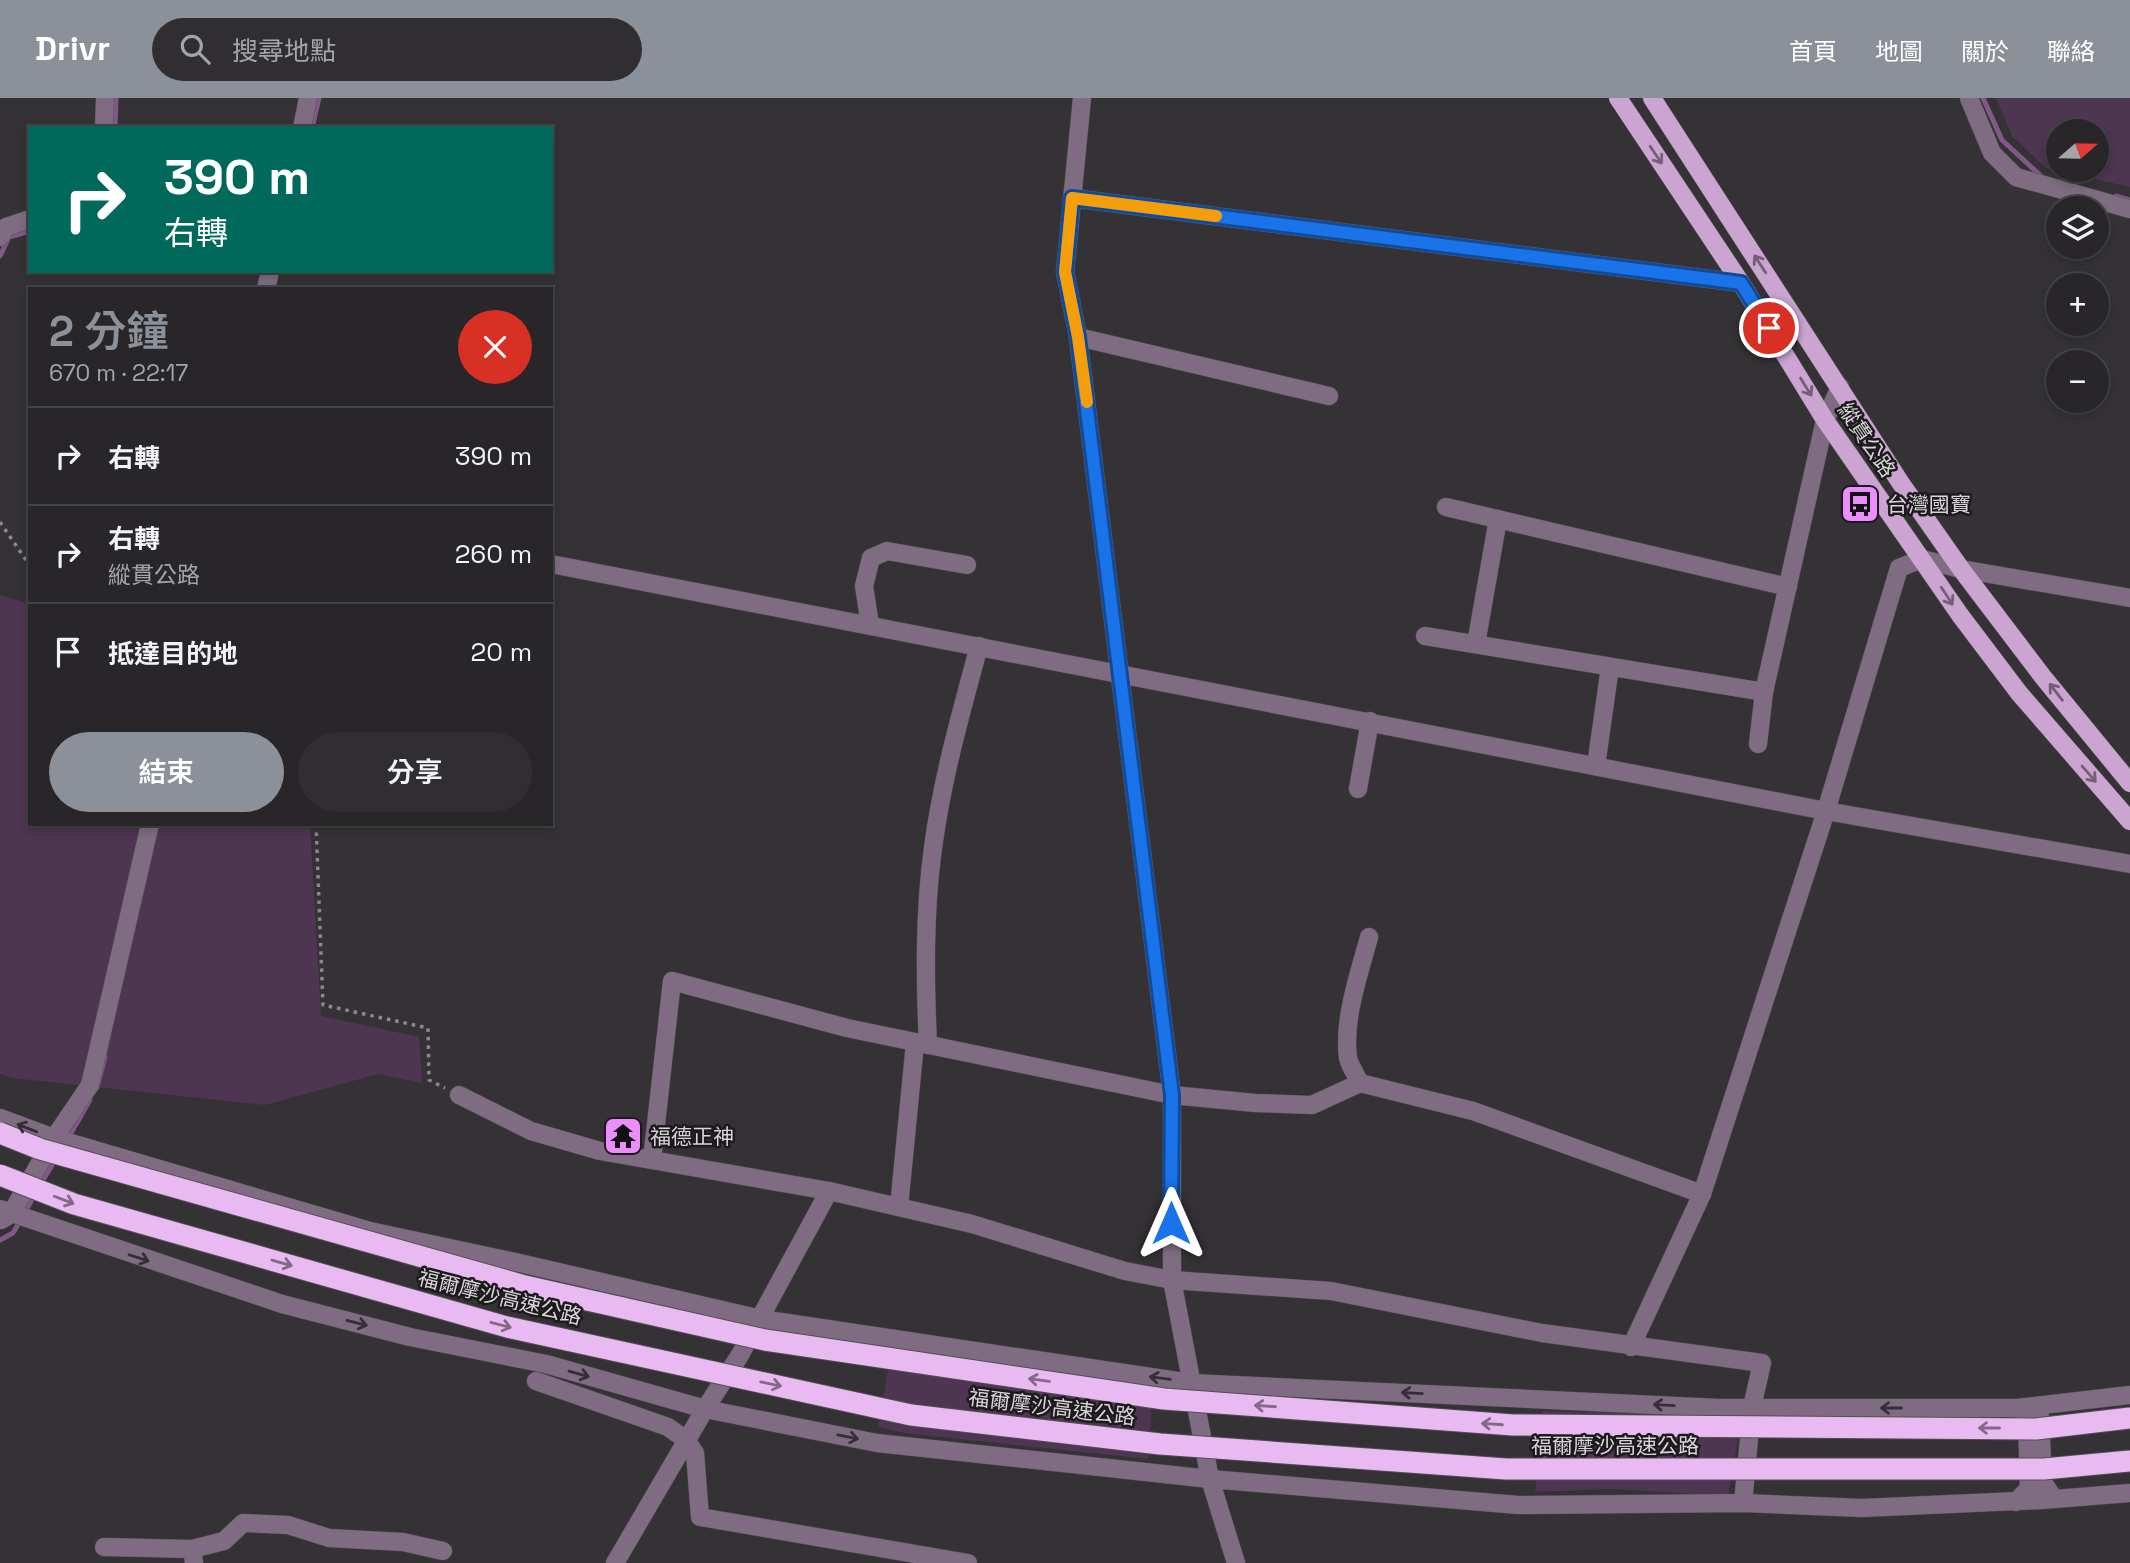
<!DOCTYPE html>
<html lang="zh-TW">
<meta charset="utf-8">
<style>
:root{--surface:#282628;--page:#302e30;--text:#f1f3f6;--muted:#a5a5a8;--line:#444345;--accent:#8c9099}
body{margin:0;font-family:"Space Grotesk","Noto Sans TC",sans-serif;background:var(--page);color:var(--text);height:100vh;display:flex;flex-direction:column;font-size:26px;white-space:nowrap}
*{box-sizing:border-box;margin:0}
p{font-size:23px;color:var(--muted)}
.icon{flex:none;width:38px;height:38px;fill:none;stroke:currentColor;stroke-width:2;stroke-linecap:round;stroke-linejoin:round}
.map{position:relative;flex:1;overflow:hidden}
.panel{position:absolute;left:28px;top:189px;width:525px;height:539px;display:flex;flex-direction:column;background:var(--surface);border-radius:0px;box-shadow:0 4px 10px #0003,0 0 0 2px var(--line)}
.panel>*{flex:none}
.top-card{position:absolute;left:28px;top:28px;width:525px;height:147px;border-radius:0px;box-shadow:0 4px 10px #0003,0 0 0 2px var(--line);background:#00695c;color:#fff;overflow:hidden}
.needle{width:46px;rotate:70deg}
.controls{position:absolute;left:2046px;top:21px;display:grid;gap:14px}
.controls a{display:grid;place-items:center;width:63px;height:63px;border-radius:50%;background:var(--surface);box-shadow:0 4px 10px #0003,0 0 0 2px var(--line);font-size:35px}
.pin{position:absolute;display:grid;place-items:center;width:60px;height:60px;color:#fff;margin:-30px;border:4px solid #fff;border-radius:50%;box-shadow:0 2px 7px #0007}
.me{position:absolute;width:77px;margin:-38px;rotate:0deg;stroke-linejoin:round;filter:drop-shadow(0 0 5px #0008)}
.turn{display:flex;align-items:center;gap:24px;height:147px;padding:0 21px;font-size:32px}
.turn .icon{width:91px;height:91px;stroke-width:2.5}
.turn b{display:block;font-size:49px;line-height:60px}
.round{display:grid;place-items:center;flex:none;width:74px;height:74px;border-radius:37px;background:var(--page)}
.overview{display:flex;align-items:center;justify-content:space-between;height:119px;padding:0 21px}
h1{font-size:42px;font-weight:600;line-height:52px;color:var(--accent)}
.cta{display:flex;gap:14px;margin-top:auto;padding:14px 21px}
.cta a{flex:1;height:80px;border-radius:42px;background:var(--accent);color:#fff;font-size:28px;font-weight:600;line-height:80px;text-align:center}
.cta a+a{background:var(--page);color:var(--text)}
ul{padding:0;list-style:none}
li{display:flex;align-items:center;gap:21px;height:98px;padding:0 21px;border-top:2px solid var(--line)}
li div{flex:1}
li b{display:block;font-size:26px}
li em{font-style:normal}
header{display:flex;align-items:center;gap:42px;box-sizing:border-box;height:98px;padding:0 35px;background:var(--accent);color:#fff}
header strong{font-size:33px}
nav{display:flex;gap:38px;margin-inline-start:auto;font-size:24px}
.search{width:490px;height:63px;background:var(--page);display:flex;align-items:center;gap:18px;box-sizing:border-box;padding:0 24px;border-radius:38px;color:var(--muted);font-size:26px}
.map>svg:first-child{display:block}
.green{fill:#4e3552;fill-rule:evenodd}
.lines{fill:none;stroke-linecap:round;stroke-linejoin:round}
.stream{stroke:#825889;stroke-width:5}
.minor-casing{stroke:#524f52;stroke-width:19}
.major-casing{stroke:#524f52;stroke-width:19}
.path{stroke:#8b898b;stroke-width:3.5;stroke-dasharray:3.5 5;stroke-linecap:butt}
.minor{stroke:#7f6c82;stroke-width:18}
.major{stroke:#cba4d1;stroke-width:18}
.highway-bridge-casing{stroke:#524f52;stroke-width:23;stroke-linecap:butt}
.highway-bridge{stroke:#e9baf1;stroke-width:21}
.oneway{stroke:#745f76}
.oneway2{stroke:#352e36}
.oneway3{stroke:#826a86}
.route-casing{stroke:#114b97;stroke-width:18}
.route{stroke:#1a73e8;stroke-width:12}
.slow{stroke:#f59e0b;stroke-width:12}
.labels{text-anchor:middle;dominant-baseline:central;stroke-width:5;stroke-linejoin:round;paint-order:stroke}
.street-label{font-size:21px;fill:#d7d5d7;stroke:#1c1a1c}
.poi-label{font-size:21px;fill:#d7d5d7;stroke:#1c1a1c;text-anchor:start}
</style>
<header>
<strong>Drivr</strong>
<div class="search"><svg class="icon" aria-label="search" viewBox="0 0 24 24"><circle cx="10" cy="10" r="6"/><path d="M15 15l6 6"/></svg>搜尋地點</div>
<nav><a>首頁</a><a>地圖</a><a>關於</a><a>聯絡</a></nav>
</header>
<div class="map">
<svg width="2130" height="1465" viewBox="0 0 2130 1465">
<rect width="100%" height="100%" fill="#353235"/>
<g class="green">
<path d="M1996 0H2130V89L2046 70 2012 38ZM2058 33H2096V72H2058Z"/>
<polygon points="0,497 30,506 30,726 310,726 321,918 419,939 422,985 378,976 265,1007 12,980 0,976"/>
<polygon points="892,1249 1153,1288 1148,1361 904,1335 878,1329"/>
<polygon points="1542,1313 1742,1317 1728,1398 1613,1391 1535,1394"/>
</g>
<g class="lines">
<g class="stream">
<polyline points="1983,0 2002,42 2042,79"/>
<polyline points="115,30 116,0"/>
<polyline points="312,30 319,0"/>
<polyline points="2116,98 2130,102"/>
<polyline points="0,158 9,139 30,133"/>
<polyline points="97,990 105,959"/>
<polyline points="67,1042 90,1002"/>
<polyline points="40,1087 57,1059"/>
<polyline points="25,1114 35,1096"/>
<polyline points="0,1142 13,1135 20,1123"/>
</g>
<defs>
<g id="minor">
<polyline points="1082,0 1065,174 1078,239 1172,997 1172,1182 1210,1381 1236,1465"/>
<polyline points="1969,0 1992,55 2016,79 2130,111"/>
<polyline points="104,30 105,0"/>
<polyline points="302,30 308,0"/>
<polyline points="1072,100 1741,185"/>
<polyline points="0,139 6,129 30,121"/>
<polyline points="266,191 270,173"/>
<polyline points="1078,239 1329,298"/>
<polyline points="1446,409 1788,489"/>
<polyline points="551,466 1826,713 2130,766"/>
<polyline points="870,527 864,488 871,460 887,453 967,467"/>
<polyline points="1425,538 1764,594"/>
<polyline points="1476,546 1498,421"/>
<polyline points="1758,646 1764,594 1825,322 1840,289"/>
<polyline points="1596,668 1610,569"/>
<polyline points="1358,691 1370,623"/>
<path d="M928 947C925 882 924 815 933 750 942 681 961 615 979 548"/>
<path d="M1360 985C1356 977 1350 968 1348 960 1343 920 1359 877 1369 839"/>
<polyline points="459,997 531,1033 600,1053 829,1093 972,1126 1125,1173 1172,1182 1331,1193 1542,1235 1762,1265 1752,1309 1743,1405"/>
<polyline points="0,1020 54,1040 370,1133 524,1166 761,1221 1191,1285 1719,1310 2017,1310 2130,1297"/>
<polyline points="652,1062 672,883 847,930 1172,997 1255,1005 1312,1007 1360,985 1473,1013 1702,1096"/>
<polyline points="899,1109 915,945"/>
<polyline points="0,1111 282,1206 410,1239 546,1266 705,1311 877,1345 1210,1381 1518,1407 1743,1405 1862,1410 2042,1402 2130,1395"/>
<polyline points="1,1122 11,1116 54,1040 90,987 150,726"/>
<polyline points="1631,1249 1702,1096 1826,713 1899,470 1922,461 1961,471 2130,500"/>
<polyline points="536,1283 668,1329 686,1342 695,1355 700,1419 968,1465"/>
<polyline points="2040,1319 2043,1384 2054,1401"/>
<polyline points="2016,1404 2029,1390 2027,1321 2024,1319"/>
<polyline points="104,1449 192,1451 194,1465"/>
<polyline points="192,1451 224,1443 243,1425 288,1427 329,1440 403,1444 443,1453"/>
<polyline points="615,1465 705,1311 740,1257 829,1093"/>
</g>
<g id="major">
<polyline points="1618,0 1741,185 1825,322 1960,517 2019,595 2130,723"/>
<polyline points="1652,0 1900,384 1961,471 2043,579 2130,685"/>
</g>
</defs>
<use href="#minor" class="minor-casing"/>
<use href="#major" class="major-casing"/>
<g class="path">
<polyline points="0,424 30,468"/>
<polyline points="316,726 323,907 428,930 429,982 445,990"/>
</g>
<use href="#minor" class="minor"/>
<use href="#major" class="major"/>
<defs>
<g id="highway-bridge">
<polyline points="0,1035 40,1051 525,1188 765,1242 1164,1301 1513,1327 2036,1331 2130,1320"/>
<polyline points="0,1077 74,1106 507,1229 911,1317 1160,1346 1506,1371 2044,1371 2130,1363"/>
</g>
</defs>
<use href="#highway-bridge" class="highway-bridge-casing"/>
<use href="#highway-bridge" class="highway-bridge"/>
</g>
<defs><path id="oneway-shaft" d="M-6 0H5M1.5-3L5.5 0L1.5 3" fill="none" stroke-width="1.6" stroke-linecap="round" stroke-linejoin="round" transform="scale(1.75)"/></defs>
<g class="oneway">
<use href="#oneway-shaft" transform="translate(1656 57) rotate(56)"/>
<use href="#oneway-shaft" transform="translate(1760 166) rotate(-123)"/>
<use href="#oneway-shaft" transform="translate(1806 289) rotate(58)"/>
<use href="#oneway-shaft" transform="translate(1947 498) rotate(57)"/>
<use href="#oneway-shaft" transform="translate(2056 594) rotate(-128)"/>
<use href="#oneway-shaft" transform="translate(2089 676) rotate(49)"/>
</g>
<g class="oneway2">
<use href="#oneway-shaft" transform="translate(27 1030) rotate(-159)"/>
<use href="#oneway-shaft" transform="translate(139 1160) rotate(18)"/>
<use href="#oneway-shaft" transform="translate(357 1225) rotate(14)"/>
<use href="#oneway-shaft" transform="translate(579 1276) rotate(16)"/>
<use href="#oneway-shaft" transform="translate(1160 1280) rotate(-172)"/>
<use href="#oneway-shaft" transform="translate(1412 1295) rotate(-177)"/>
<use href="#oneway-shaft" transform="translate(1664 1307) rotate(-177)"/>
<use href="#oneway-shaft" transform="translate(1891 1310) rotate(-180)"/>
<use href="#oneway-shaft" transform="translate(848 1339) rotate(11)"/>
</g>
<g class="oneway3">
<use href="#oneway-shaft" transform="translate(64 1102) rotate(21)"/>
<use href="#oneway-shaft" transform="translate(282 1165) rotate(16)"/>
<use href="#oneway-shaft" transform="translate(501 1227) rotate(15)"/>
<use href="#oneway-shaft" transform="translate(1039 1282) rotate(-172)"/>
<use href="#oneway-shaft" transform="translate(771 1286) rotate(12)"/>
<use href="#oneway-shaft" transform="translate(1265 1308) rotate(-176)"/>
<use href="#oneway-shaft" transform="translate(1492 1326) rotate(-176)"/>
<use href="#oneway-shaft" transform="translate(1989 1330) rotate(-180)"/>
</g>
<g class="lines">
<defs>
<polyline id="route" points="1171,1125 1172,997 1078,239 1065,174 1072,100 1741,185 1769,230"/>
</defs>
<use href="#route" class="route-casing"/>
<use href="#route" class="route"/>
<polyline class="slow" points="1087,304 1078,239 1065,174 1072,100 1216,118"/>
</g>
<defs>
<symbol id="bus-square" viewBox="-11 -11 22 22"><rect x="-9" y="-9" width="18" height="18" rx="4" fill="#eb8dfb" stroke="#1c1a1c"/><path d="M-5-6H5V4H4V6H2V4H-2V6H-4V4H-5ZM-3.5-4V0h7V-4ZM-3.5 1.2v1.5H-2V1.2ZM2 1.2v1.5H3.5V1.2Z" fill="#111"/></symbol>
<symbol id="temple-square" viewBox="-11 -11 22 22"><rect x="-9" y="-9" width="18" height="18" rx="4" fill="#eb8dfb" stroke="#1c1a1c"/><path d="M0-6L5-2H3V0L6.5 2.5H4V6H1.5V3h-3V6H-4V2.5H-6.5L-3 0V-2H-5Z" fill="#111"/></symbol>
</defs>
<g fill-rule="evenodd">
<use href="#bus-square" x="1838" y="384" width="44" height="44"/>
<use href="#temple-square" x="601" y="1016" width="44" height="44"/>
</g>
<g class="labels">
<g class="street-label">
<text transform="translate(1867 342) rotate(56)">縱貫公路</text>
<text transform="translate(500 1199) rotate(14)">福爾摩沙高速公路</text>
<text transform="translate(1052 1309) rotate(7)">福爾摩沙高速公路</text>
<text x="1615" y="1347">福爾摩沙高速公路</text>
</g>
<g class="poi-label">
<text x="1887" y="406">台灣國寶</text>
<text x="650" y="1038">福德正神</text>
</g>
</g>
</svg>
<div class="controls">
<a><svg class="needle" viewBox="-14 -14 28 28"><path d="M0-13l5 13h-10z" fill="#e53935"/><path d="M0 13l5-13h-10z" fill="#a5a5a8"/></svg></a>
<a><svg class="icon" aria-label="layers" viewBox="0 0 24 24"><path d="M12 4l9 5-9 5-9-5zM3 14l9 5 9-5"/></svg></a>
<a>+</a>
<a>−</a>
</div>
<div class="pin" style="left:1769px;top:230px;background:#d93025"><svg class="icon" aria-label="arrive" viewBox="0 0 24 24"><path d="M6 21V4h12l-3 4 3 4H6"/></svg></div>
<svg class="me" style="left:1171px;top:1125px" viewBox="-20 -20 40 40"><path d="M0-17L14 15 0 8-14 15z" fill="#1a73e8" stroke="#fff" stroke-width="4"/></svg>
<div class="top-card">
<div class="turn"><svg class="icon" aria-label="right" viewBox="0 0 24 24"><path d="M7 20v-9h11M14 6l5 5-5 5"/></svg><div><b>390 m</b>右轉</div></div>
</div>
<section class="panel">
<div class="overview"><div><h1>2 分鐘</h1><p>670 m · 22:17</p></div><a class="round" style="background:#d93025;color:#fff"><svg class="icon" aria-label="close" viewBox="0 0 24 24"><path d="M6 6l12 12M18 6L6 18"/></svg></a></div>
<ul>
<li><svg class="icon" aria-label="right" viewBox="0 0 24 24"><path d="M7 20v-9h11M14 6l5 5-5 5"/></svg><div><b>右轉</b></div><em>390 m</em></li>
<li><svg class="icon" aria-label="right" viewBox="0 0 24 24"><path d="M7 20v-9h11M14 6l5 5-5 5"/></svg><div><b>右轉</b><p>縱貫公路</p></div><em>260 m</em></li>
<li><svg class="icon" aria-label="arrive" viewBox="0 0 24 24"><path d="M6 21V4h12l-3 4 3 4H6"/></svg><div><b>抵達目的地</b></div><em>20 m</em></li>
</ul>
<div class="cta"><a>結束</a><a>分享</a></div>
</section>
</div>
